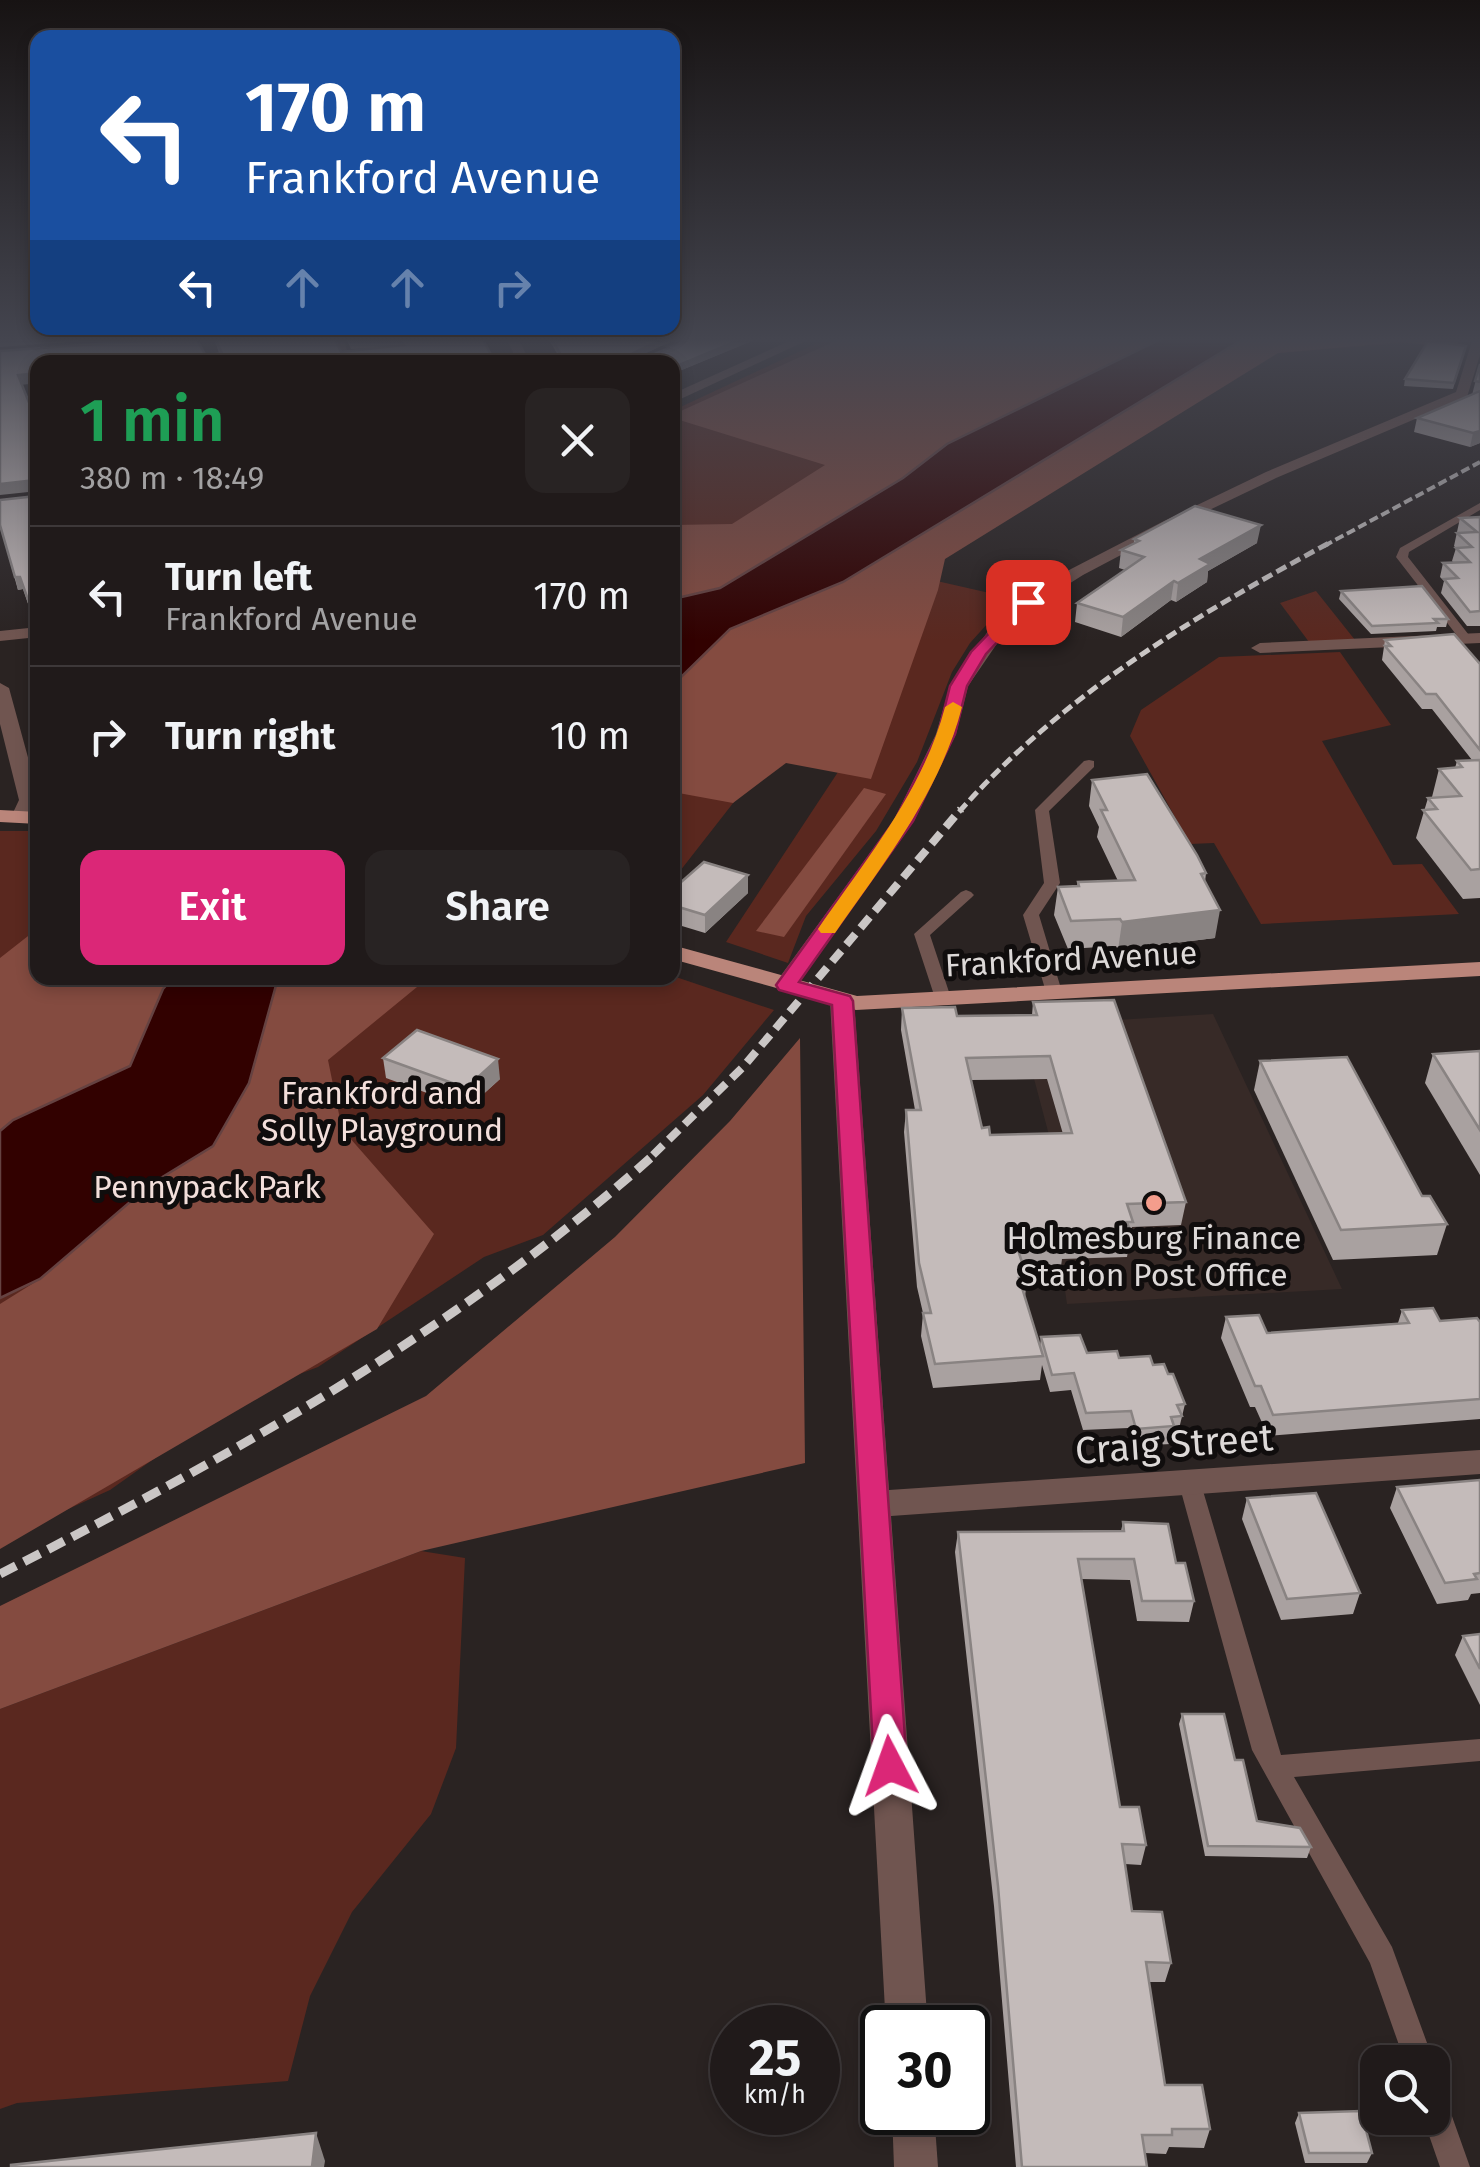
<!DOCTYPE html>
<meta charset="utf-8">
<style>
:root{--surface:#201a1a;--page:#282323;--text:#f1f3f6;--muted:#a2a1a2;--line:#3d3839;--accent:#db2777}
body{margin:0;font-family:"Fira Sans",sans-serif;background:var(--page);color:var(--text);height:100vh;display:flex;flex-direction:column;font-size:38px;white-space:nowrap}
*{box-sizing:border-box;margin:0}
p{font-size:32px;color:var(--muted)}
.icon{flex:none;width:55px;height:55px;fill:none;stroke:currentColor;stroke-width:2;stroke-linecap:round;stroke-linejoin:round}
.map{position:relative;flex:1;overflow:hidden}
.drawer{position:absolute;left:30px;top:355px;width:650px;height:630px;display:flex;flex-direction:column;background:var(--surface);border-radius:20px;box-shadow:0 5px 15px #0003,0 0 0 2px var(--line)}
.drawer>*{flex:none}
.guide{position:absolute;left:30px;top:30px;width:650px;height:305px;border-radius:20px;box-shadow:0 5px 15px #0003,0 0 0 2px var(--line);background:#1a4fa0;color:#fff;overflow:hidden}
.fabs{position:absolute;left:1360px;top:2045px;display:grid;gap:20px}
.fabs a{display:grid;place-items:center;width:90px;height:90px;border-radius:20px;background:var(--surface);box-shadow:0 5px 15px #0003,0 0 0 2px var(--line);font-size:50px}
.speed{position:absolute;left:710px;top:2005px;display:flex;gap:20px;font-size:50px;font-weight:700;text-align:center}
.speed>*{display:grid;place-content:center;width:130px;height:130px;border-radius:50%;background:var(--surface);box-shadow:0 5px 15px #0003,0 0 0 2px var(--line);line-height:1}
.speed small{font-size:25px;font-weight:400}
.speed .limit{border:5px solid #111;border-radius:15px;background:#fff;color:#111}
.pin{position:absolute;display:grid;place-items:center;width:85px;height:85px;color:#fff;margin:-42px;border-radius:20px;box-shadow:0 5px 15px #0006}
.me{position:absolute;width:110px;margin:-55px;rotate:356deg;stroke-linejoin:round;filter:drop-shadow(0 0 8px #0008)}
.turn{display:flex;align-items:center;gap:35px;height:210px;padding:0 50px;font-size:45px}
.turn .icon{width:130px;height:130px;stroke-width:2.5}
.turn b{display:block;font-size:70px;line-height:85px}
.lanes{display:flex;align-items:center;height:95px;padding:0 50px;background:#0003;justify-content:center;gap:50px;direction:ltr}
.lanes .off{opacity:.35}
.round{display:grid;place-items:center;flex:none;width:105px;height:105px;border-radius:20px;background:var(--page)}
.head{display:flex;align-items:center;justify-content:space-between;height:170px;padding:0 50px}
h1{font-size:60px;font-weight:600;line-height:75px;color:#1e9e55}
.primary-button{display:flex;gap:20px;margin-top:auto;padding:20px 50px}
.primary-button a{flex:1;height:115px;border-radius:20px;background:var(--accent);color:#fff;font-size:40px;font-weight:600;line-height:115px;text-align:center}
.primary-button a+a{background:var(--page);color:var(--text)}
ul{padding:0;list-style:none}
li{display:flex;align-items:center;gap:30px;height:140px;padding:0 50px;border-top:2px solid var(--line)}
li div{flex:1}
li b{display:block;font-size:38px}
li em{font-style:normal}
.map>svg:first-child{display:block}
.built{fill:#372a27}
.green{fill:#5a281f}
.forest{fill:#844b40}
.water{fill:#320100;stroke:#654241;stroke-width:2.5}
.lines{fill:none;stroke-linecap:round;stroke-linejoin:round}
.service{fill:#705550;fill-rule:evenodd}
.minor{fill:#705550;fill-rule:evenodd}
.primary{fill:#ba857a;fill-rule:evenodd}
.rail-far3{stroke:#cac6c5;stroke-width:4;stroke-dasharray:9 4;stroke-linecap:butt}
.rail-far2{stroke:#cac6c5;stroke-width:5;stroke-dasharray:11 5;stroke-linecap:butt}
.rail-far1{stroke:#cac6c5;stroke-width:8;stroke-dasharray:14 8;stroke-linecap:butt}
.rail{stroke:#cac6c5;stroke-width:9;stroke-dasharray:18 9;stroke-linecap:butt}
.wall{fill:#a9a1a0;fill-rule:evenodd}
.shaded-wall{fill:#898382}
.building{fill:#c4bbba;stroke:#898382;stroke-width:2.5;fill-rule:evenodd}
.route{fill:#db2777;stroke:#8e194d;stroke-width:2.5}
.slow{fill:#f59e0b}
.poi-dot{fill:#f49d8c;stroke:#100d0d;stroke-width:4}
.labels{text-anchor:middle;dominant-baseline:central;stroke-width:10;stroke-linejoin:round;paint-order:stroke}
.street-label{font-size:32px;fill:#ddd9d8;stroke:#100d0d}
.park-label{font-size:32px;fill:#f3dfdb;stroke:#100d0d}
.poi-label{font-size:32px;fill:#ddd9d8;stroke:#100d0d}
.near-street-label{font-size:38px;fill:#ddd9d8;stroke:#100d0d}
</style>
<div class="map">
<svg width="1480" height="2167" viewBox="0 0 1480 2167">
<rect width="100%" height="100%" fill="#2a2322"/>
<polygon class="built" points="1213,1014 1342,1289 1067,1304 1057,1234 1075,1233 1020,1026"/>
<g class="green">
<polygon points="828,338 1465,338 1241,356 858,563 1020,600 989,622 970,643 952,672 917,762 876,831 806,916 788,963 726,942 838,772 769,757 673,880 672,411"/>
<polygon points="1316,591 1355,640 1309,642 1280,603"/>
<polygon points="1340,652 1391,725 1322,741 1393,865 1422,864 1459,914 1261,924 1214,843 1190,844 1130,736 1141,710 1219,657"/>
<polygon points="0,831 37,831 38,978 673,976 774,1010 703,1095 543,1235 484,1257 318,1367 244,1395 110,1490 0,1540"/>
<polygon points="421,1551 465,1558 456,1748 431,1814 352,1912 310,1996 288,2081 17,2103 0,2109 0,1709"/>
</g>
<g class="forest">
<polygon points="842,338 1163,338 947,444 903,478 720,588 673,599 673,525 732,524 825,465 673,418 672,415"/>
<polygon points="1245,338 1458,338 1459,348 1400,342 1278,353 945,559 938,590 871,779 786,763 733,803 673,792 673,685 730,629 843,582"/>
<polygon points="864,788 886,794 784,937 756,931"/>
<polygon points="37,929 38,978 173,978 163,989 130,1066 13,1120 0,1131 0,958"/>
<polygon points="278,978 428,978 328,1060 342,1129 434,1234 377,1329 0,1549 0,1304 40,1279 151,1184 208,1149 249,1083"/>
<polygon points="800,1038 805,1463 421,1551 0,1709 0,1606 426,1396 615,1237 730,1121"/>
</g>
<g class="water">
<polygon points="1163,338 1245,338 843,582 730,629 673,685 673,599 720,588 903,478 947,444"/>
<polygon points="173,978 278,978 249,1083 213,1146 151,1184 40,1279 0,1298 0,1131 13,1120 130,1066 163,989"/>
</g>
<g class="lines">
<g class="service">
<polygon points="335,338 343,338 348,353 366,356 362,359 342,358"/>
<polygon points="1480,503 1480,510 1409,552 1408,557 1472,639 1466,643 1462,642 1396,557 1400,548"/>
<polygon points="1089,760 1094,761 1094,767 1049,811 1060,883 1039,915 1062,992 1054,997 1046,992 1023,915 1044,883 1035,810 1084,761"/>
<polygon points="966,890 971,892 974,895 971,898 930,935 951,998 943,1003 935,998 914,934 961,892"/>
<polygon points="1190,1475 1198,1478 1201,1484 1281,1755 1480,1739 1480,1761 1294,1777 1392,1947 1434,2062 1432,2065 1432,2062 1405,2062 1370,1963 1252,1750 1179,1484 1182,1478"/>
<polygon points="1432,2087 1443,2091 1470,2167 1440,2167 1423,2118 1432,2118"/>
</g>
<g class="minor">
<polygon points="165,338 216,338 161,345"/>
<polygon points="506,338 518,338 530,362 518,362"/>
<polygon points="796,338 812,338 672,403 672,394"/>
<polygon points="1473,338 1480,338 1480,355 1467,397 1276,478 1174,527 1083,575 1034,606 1007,629 968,686 956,734 914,821 794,990 778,990 774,985 894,820 936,734 950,686 995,621 1022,598 1071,569 1164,521 1266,472 1456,392"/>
<polygon points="38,627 38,637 0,641 0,631"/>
<polygon points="1480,633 1480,643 1260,653 1251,648 1260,643"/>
<polygon points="0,683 9,688 38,794 31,817 21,823 11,817 19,800 0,724"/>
<polygon points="842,994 854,1001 889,1490 1480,1450 1480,1474 891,1516 928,2028 886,2028 830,1001"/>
<polygon points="892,2112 934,2112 938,2167 894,2167"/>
</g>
<g class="primary">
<polygon points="0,810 38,812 38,824 0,822"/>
<polygon points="672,945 857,996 1480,962 1480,976 856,1010 672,959"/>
</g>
<polyline class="rail-far3" points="1324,546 1480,462"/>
<path class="rail-far2" d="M959 812C1061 696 1194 616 1329 543"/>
<polyline class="rail-far1" points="653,1155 743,1067 961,809"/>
<path class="rail" d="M0 1574C232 1456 461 1328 656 1153"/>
</g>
<g class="wall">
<polygon points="214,338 334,338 341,352 393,347 351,349 346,338 482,338 495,362 38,362 22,385 38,425 38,630 37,625 35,624 23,589 18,590 0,526 36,496 37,491 0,351 206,356 219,353"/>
<polygon points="548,338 678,338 633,359 643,359 759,338 672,374 672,362 562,362"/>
<polygon points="1466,346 1453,389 1404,386 1405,379"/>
<polygon points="1480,364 1480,443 1470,447 1414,432 1417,418 1472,395"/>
<polygon points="1480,517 1480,626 1467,626 1441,593 1444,581 1440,577 1443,563 1454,563 1452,561 1456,548 1454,546 1460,518"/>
<polygon points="1134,539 1257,543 1208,571 1207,582 1176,602 1171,600 1121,637 1075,622 1077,603 1125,570 1119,568 1121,550 1134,544"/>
<polygon points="1341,591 1448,619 1446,627 1437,627 1436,631 1371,634 1339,599"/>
<polygon points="1385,640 1480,664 1480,898 1463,899 1416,838 1428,798 1432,797 1439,769 1455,768 1457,761 1472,760 1432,709 1422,709 1382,660"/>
<polygon points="1092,780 1206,873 1205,882 1215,938 1118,950 1116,946 1068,949 1054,915 1058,887 1077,886 1078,882 1118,881 1097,837 1099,827 1089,806"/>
<polygon points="672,890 748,893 705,933 672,923"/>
<path d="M1033 1002 1186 1202 1181 1225 1132 1227 1127 1257 1062 1259 1060 1274 1026 1273 1027 1278 1025 1297 1040 1346 1041 1337 1087 1353 1153 1365 1168 1374 1185 1404 1178 1433 1173 1434 1171 1444 1132 1446 1128 1428 1083 1430 1071 1390 1050 1392 1042 1365 1040 1380 933 1388 921 1336 923 1313 917 1287 904 1132 906 1110H915L901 1030 902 1008 957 1016 1032 1015ZM1047 1079 1063 1134 990 1135 982 1128 971 1080Z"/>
<polygon points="1480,1051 1480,1175 1425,1083 1433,1054"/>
<polygon points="383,1058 500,1079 468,1108 386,1078"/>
<polygon points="1260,1061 1422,1196 1447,1224 1437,1255 1333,1260 1254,1090"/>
<polygon points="1402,1310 1440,1321 1480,1322 1480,1419 1268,1436 1255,1407 1250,1407 1221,1338 1226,1317 1267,1333 1398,1323"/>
<polygon points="1480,1480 1480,1593 1471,1594 1468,1600 1437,1604 1390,1508 1397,1487"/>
<polygon points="1247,1498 1360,1593 1353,1614 1281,1620 1242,1519"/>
<polygon points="1123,1522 1176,1563 1194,1601 1189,1622 1137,1621 1130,1580 1081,1579 1120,1807 1146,1845 1141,1865 1125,1864 1132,1911 1171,1963 1165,1982 1149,1982 1165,2085 1210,2129 1204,2148 1169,2147 1166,2154 1145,2153 1147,2167 1016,2167 994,1906 955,1552 958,1532 1121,1531"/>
<polygon points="1480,1634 1480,1705 1455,1655 1463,1636"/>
<polygon points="1182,1714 1235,1760 1257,1821 1311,1847 1307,1858 1205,1856 1179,1724"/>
<polygon points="1299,2113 1372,2153 1367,2163 1305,2163 1295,2123"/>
</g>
<g class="shaded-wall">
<polygon points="0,338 116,338 0,347"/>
<polygon points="664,338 678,338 629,361 629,355"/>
<polygon points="744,338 759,338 672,374 672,368"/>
<polygon points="240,358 240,362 199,362"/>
<polygon points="38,373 38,383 20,385 18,375"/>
<polygon points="1480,431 1480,443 1470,447 1473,433"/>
<polygon points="35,480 38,491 0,495 0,484"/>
<polygon points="1261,525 1257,543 1208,571 1207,582 1176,602 1178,583 1200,559"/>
<polygon points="15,577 20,577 23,589 18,590"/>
<polygon points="1174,581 1171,600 1121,637 1123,617"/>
<polygon points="748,875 748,893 705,933 705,915"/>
<polygon points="1220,910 1215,938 1118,950 1122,922"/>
<polygon points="498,1059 500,1079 468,1108 466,1088"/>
<polygon points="316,2133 325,2161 324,2167 312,2167"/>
</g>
<g class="building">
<polygon points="182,338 196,338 206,356 222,353 215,338 334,338 341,352 404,345 398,338 482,338 495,362 242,362 240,358 199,362 38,362 38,373 18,375 38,425 38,482 35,480 0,484 0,351"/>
<polygon points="551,338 664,338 629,355 633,359 643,359 692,338 744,338 672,368 672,362 565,362"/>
<polygon points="1428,341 1466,346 1454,383 1405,379"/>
<polygon points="1480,364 1480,382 1475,381"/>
<polygon points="1480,391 1480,431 1473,433 1417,418"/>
<polygon points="38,490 38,614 32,611 20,577 15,577 0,525 0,500 36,496"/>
<polygon points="1195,506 1261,525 1200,559 1210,564 1178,583 1174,581 1123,617 1077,603 1144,557 1121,550 1139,541 1134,539"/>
<polygon points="1480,517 1480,611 1470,612 1444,579 1458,578 1443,563 1470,562 1456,548 1472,547 1457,533 1477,532 1460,518"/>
<polygon points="1422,586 1448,619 1434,619 1438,623 1372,626 1341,591"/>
<polygon points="1454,634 1480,664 1480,750 1436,694 1426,694 1385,646 1391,646 1385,640"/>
<polygon points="1480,760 1480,869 1471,870 1423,810 1437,809 1428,798 1461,796 1439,769 1462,767 1457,761"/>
<polygon points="1147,774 1197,855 1206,873 1201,874 1220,910 1122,922 1120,919 1071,921 1058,887 1079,886 1078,882 1135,880 1101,810 1107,810 1092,780"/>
<polygon points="704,862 748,875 705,915 672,905 672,890"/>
<path d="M1114 1000 1186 1202 1127 1204 1133 1222H1127L1131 1234 1061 1236 1064 1251 1018 1250 1027 1278H1019L1043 1356 935 1364 923 1313H931L919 1263 906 1110H921L902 1008 955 1007 957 1016 1037 1015 1033 1002ZM1050 1056 1072 1133 990 1135 989 1127 982 1128 966 1058Z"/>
<polygon points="417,1030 498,1059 466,1088 383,1058"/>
<polygon points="1480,1051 1480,1130 1433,1054"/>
<polygon points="1347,1057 1422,1196 1430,1196 1447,1224 1341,1230 1260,1061"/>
<polygon points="1433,1308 1440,1321 1477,1318 1480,1322 1480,1399 1273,1415 1261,1386 1255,1386 1226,1317 1259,1315 1267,1333 1409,1323 1402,1310"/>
<polygon points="1080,1335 1087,1353 1117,1351 1119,1358 1150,1356 1153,1365 1164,1364 1168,1374 1173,1374 1185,1404 1177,1405 1182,1416 1171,1417 1174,1426 1136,1429 1131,1411 1086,1413 1074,1373 1052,1375 1041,1337"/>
<polygon points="1480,1480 1480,1573 1474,1574 1477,1579 1445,1583 1397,1487"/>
<polygon points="1316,1493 1360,1593 1287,1599 1247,1498"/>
<polygon points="1123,1522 1168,1524 1176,1563 1185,1563 1194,1601 1142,1601 1134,1559 1078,1559 1120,1807 1139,1807 1146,1845 1122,1844 1132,1911 1162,1912 1171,1963 1146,1962 1165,2085 1202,2085 1210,2129 1172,2129 1172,2135 1142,2135 1147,2167 1022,2167 998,1886 958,1532 1124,1531"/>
<polygon points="1480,1634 1480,1669 1463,1636"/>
<polygon points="1182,1714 1224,1714 1235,1760 1243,1760 1257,1821 1300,1828 1311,1847 1208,1846"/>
<polygon points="1361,2111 1372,2153 1309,2153 1299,2113"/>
<polygon points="316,2133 312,2167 11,2167 11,2165"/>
</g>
<linearGradient id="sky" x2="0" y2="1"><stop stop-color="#171313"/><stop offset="0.53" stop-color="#44454f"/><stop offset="1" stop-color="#44454f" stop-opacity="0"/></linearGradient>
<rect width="1480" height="641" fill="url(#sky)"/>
<polygon class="route" points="1022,599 1035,602 986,654 967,686 955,734 913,821 799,982 850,996 853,1001 907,1766 902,1776 890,1781 879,1776 874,1766 832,1005 779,990 776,985 895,820 938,734 950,686 971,652"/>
<path class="slow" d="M953 702 962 707C940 792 884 863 835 933H821L818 929C866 859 923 791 945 707Z"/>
<circle class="poi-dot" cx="1154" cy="1203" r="10"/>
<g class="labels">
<g class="street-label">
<text transform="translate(1071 959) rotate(-3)">Frankford Avenue</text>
</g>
<g class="park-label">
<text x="382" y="1093">Frankford and<tspan x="382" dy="37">Solly Playground</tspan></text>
<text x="207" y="1187">Pennypack Park</text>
</g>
<g class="poi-label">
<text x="1154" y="1238">Holmesburg Finance<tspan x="1154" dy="37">Station Post Office</tspan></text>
</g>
<g class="near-street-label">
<text transform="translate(1174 1444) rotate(-4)">Craig Street</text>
</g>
</g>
</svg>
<div class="fabs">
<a><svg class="icon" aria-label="search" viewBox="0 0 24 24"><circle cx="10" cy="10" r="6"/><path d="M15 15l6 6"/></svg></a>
</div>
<div class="speed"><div>25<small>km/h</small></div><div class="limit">30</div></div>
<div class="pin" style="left:1028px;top:602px;background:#d93025"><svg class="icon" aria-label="arrive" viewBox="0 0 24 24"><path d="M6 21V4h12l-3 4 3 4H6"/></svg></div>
<svg class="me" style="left:890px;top:1766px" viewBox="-20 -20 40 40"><path d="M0-17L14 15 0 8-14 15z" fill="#db2777" stroke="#fff" stroke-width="4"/></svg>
<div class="guide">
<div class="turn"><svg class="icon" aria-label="left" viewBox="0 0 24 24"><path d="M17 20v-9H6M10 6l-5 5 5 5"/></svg><div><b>170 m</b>Frankford Avenue</div></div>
<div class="lanes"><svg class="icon" aria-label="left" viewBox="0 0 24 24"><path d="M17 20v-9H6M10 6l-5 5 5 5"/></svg><svg class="icon off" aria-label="ahead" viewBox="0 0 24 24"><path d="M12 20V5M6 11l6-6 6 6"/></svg><svg class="icon off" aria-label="ahead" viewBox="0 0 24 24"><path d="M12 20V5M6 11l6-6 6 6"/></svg><svg class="icon off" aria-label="right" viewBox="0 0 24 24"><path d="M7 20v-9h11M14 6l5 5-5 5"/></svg></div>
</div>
<section class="drawer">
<div class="head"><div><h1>1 min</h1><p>380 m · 18:49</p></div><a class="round"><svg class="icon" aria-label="close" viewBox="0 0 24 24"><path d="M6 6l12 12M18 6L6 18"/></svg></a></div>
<ul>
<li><svg class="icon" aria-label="left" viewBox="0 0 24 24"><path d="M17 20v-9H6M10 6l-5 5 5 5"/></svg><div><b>Turn left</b><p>Frankford Avenue</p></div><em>170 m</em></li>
<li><svg class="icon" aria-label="right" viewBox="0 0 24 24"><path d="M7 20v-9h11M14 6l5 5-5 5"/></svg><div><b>Turn right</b></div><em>10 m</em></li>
</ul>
<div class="primary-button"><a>Exit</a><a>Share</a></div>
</section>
</div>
